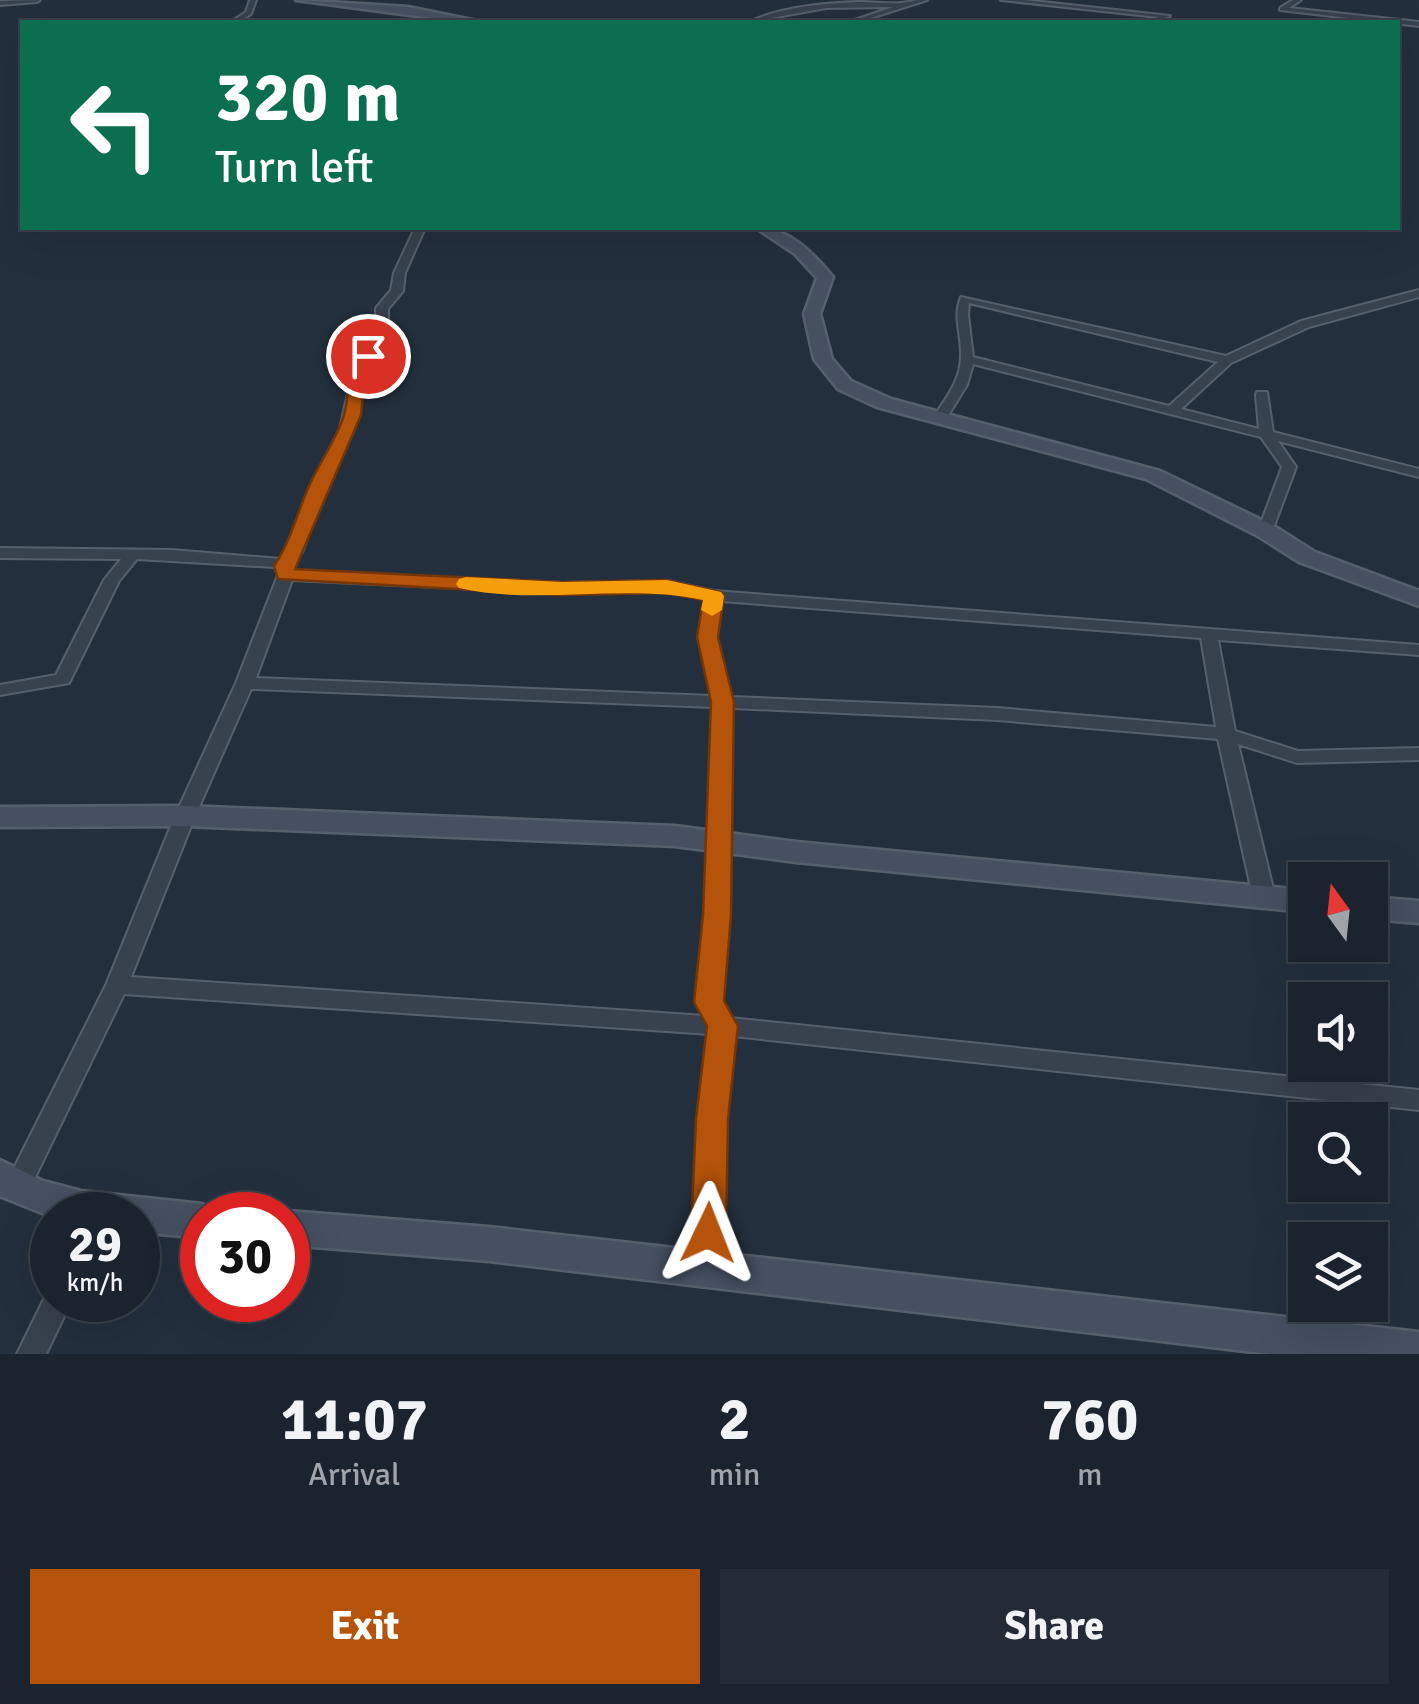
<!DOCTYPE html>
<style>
:root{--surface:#1b232e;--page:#242b36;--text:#f1f3f6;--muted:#a0a4aa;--line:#39404a;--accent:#b45309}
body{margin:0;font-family:Signika,sans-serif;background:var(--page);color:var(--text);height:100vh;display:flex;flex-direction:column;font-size:38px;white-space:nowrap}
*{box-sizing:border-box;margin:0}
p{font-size:32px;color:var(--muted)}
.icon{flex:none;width:55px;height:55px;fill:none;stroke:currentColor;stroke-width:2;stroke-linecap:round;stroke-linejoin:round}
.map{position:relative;height:1354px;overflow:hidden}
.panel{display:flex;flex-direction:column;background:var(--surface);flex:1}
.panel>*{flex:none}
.banner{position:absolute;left:20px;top:20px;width:1380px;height:210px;border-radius:0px;box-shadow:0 10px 40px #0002,0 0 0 2px var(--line);background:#0b6e4f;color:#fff;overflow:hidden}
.needle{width:65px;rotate:345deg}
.fabs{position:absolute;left:1288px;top:862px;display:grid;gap:20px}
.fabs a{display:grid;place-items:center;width:100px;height:100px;border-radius:0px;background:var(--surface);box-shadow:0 10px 40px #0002,0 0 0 2px var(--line);font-size:50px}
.speed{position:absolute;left:30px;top:1192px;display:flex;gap:20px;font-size:50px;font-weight:700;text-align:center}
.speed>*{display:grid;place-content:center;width:130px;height:130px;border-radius:50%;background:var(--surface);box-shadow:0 10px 40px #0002,0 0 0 2px var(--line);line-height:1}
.speed small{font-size:25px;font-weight:400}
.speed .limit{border:15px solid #d22;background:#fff;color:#111}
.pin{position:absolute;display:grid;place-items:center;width:85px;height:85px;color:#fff;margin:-42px;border:5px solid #fff;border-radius:50%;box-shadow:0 2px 10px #0007}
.me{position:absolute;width:110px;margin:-55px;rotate:2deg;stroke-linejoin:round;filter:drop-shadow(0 0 8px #0008)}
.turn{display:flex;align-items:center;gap:35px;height:210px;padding:0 30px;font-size:45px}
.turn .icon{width:130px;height:130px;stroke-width:2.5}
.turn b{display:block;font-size:70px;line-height:85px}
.eta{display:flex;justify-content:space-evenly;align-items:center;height:170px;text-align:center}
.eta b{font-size:60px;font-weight:800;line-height:70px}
.cta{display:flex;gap:20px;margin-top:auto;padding:20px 30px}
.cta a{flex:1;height:115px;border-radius:0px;background:var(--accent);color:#fff;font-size:40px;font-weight:800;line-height:115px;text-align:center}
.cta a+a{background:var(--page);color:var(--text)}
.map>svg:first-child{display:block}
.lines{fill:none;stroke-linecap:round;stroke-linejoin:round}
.street-casing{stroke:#565f6c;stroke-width:4}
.secondary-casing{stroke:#565f6c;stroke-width:5}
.street{fill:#38414e;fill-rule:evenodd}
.secondary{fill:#465061;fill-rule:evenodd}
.route{fill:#b45309;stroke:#753606;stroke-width:2.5}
.slow{fill:#f59e0b}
</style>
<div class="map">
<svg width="1419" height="1354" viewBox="0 0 1419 1354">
<rect width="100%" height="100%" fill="#242f3e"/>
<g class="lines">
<defs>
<g id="street">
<polygon points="40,0 37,2 0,5 0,1"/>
<polygon points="250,0 256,0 251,14 238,22 231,22 246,12"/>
<path d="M917 0H927L858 22H849L893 7 826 8 749 22C781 7 824 3 860 2 880 2 898 6 917 0Z"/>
<polygon points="1001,0 1024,0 1170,16 1156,22 1148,22 1158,17"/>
<polygon points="1293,0 1301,0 1289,8 1419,22 1419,26 1280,10 1280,8"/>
<path d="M415 228H425L405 273 403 291 388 309V332L372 351 375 360 362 384 354 429 325 487 303 550 292 566 293 571 562 583 667 581 714 591 1419 645V655L1218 640 1235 731 1298 751 1419 748V760L1297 763 1238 744 1275 897 1271 902 1264 905 1257 902 1253 897 1218 739 997 720 732 708 728 915 720 1001 730 1018 1419 1090V1110L733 1036 724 1119 721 1271 717 1280 707 1284 697 1280 693 1271 700 1119 710 1034 124 994 26 1196 17 1199 8 1196 4 1188 106 985 175 816 236 683 278 575 275 567 137 559 119 581 69 683 0 695V685L56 675 104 580 121 559 0 558V548L172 550 281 559 287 550 311 487 340 429 350 384 363 360 360 351 376 332V308L391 290 394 273ZM292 580 562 593 667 591 705 599 700 637 713 696 256 678ZM721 601 1201 638 1216 727 997 708 731 697 716 637ZM251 689 714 707 706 915 698 1002 705 1016 131 977 195 816Z"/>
<path d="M1419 290V297L1309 327 1231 363 1181 409 1259 429 1256 395 1257 392H1267L1273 432 1419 469V477L1278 441 1296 467 1271 534H1261L1258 531 1282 467 1261 437 973 364 967 385 944 422 939 423 932 419C946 399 962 379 961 353 961 332 953 316 961 297L1226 356 1301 321ZM969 303 1218 362 1169 406 973 357 968 315Z"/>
<polygon points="52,1289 52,1300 72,1300 46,1354 17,1354 48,1291"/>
</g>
<g id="secondary">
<polygon points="296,0 408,7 482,22 463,22"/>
<path d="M756 228C787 226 814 254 833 277L820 314 832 359 851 381 891 399 1160 471 1274 526 1315 552 1419 591V606L1299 562 1258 536 1146 479 877 407 838 389 814 359 804 314 817 278 795 254Z"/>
<polygon points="185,806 675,826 796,842 1305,890 1305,912 796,862 675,846 185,826 0,827 0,807"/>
<polygon points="1370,897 1419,901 1419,923 1370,919"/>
<polygon points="0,1160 43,1181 81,1191 202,1204 215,1209 218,1215 202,1215 202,1238 138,1232 138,1215 52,1217 0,1196"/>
<polygon points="288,1211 489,1227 1419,1332 1419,1354 1270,1354 489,1261 288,1245 288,1215 277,1215"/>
</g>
</defs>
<use href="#street" class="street-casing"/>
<use href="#secondary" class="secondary-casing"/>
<use href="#street" class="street"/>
<use href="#secondary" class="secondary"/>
</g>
<path class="route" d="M368 351 376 356 364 384 361 415 295 569 562 582 667 580 721 592 724 596 718 637 734 702 731 915 724 1001 738 1026 728 1119 726 1233 721 1244 708 1249 696 1244 691 1233 696 1119 707 1026 694 1002 703 915 711 702 697 637 703 600 667 593 562 595 278 579 274 566C291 541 297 513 309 486 319 463 337 439 344 415 350 395 346 361 368 351Z"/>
<path class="slow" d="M466 577 562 582 667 580 721 592 724 596 722 610 712 616 701 610 703 600C624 583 535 606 459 588L456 584 459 579Z"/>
</svg>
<div class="fabs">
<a><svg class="needle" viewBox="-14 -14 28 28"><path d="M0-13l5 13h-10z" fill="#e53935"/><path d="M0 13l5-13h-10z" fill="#a0a4aa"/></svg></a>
<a><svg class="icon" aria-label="sound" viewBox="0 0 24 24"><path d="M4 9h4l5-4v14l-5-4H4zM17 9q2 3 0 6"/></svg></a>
<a><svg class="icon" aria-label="search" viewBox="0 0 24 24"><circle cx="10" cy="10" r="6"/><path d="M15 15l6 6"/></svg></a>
<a><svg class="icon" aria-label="layers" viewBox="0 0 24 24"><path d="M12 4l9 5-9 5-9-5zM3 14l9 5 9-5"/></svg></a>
</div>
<div class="speed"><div>29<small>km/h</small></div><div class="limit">30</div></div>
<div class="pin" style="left:368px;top:356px;background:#d93025"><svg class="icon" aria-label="arrive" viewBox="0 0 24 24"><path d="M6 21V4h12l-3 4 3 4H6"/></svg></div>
<svg class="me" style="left:708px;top:1233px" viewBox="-20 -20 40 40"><path d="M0-17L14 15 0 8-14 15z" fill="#b45309" stroke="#fff" stroke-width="4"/></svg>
<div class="banner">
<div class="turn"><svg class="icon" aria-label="left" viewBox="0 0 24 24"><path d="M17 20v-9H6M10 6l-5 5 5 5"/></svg><div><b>320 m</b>Turn left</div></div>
</div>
</div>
<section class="panel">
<div class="eta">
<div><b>11:07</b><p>Arrival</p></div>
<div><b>2</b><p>min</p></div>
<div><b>760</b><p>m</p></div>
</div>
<div class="cta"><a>Exit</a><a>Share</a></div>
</section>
